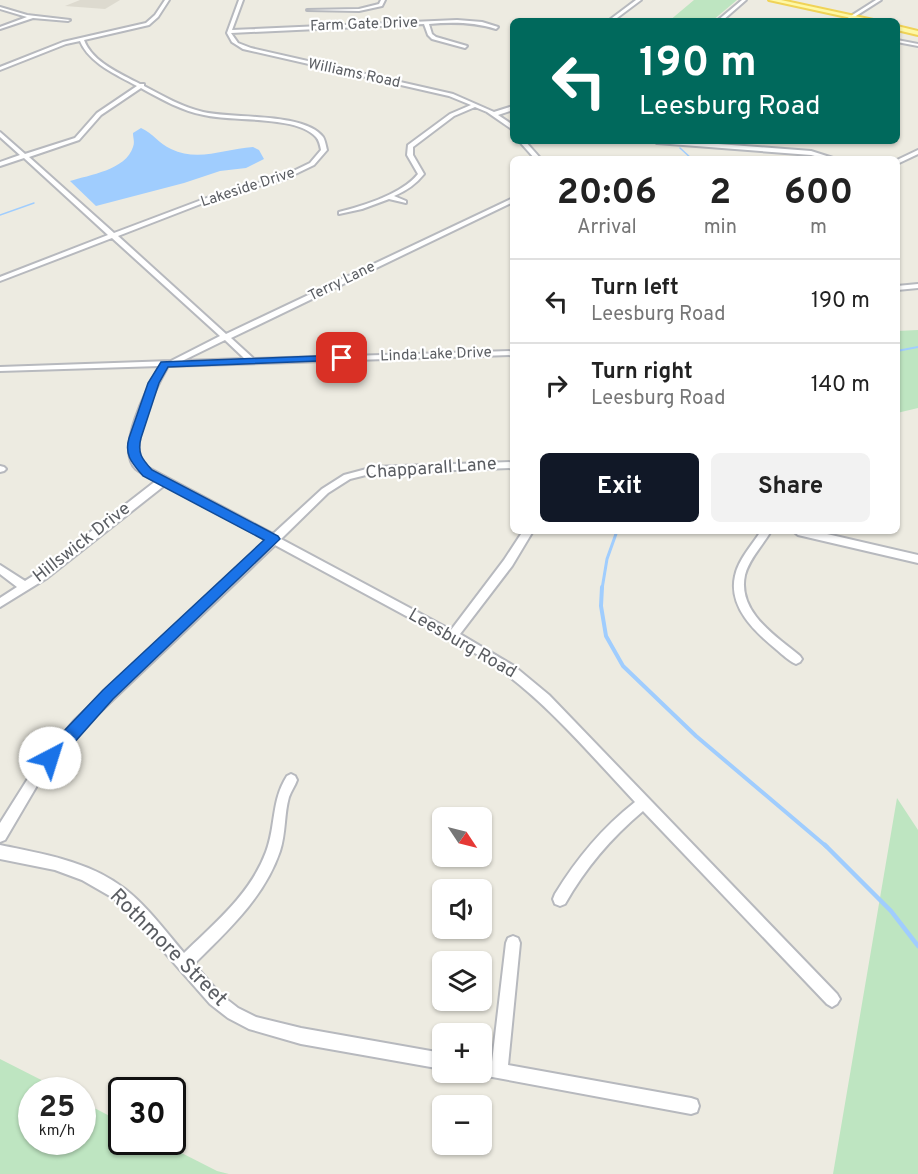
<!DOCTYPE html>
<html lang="en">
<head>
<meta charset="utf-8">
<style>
	:root { --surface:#fff; --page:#f2f2f2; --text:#222; --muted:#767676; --line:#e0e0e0; --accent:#111827 }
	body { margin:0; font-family:Overpass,sans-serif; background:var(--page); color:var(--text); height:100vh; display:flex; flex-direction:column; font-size:22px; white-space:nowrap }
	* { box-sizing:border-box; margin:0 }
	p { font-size:20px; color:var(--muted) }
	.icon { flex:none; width:33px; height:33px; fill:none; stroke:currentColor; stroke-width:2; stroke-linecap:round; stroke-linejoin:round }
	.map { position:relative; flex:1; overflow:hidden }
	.panel { position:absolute; left:510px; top:156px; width:390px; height:378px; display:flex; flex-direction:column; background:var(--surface); border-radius:9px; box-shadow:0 2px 4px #0004 }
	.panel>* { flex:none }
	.hud { position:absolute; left:510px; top:18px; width:390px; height:126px; border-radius:9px; box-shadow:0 2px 4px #0004; background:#00695c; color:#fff; overflow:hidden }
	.needle { width:39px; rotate:125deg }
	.tools { position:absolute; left:432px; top:807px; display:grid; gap:12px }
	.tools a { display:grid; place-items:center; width:60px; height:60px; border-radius:9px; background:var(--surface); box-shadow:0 2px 4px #0004; font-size:30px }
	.speed { position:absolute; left:18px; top:1077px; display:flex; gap:12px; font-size:30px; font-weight:700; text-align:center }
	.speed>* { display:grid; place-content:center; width:78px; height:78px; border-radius:50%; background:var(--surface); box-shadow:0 2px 4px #0004; line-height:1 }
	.speed small { font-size:15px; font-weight:400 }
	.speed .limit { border:3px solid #111; border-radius:9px; background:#fff; color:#111 }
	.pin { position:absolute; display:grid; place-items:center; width:51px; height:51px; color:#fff; margin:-26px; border-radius:12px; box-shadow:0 3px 9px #0006 }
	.me { position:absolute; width:66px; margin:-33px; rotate:40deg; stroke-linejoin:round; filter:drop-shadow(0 0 4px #0008) }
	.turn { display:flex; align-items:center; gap:21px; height:126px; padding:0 30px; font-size:27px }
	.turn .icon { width:78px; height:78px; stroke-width:2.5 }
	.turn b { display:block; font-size:42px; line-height:51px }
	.eta { display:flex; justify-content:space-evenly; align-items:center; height:102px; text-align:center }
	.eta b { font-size:36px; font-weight:700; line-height:42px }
	.cta { display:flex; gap:12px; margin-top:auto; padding:12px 30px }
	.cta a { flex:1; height:69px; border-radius:9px; background:var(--accent); color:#fff; font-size:24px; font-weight:700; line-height:69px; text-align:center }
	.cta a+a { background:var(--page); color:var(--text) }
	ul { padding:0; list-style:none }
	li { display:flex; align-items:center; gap:18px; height:84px; padding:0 30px; border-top:2px solid var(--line) }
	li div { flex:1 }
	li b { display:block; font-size:22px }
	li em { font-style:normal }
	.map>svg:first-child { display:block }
</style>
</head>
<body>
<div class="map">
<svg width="918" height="1174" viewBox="0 0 918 1174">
	<rect width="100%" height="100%" fill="#edebe1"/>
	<path fill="#dddacf" d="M80,0h40l-15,9 -40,-3z"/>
	<path fill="#bee5c1" d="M694,0h43l-25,21h-43z
		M918,330v78l-21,5v-82z
		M897,798l21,32v344h-85z
		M0,1059l61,31h-29v52h50l1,-40 38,20 1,20h38l57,29 12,3h-229z"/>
	<path fill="#a0cdfe" d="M141,128c12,5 18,16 30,21 27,13 54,0 82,-2l6,3 5,9 -18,9 -26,3 -36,12 -88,23 -26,-25c19,-6 56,-11 63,-34 2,-5 0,-9 0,-14z"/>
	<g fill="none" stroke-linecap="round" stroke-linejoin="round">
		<path stroke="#a0cdfe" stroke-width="1.5" d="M680,148l12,11
			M0,215l34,-12"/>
		<path stroke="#a0cdfe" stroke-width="2" d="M897,351l21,-4"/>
		<path stroke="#a0cdfe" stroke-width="3" d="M602,589l5,-30 10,-28"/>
		<path stroke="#a0cdfe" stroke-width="4" d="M602,587l-1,19 5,30 17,30 73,70 131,111"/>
		<path stroke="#a0cdfe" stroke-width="4.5" d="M825,845l66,66 27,35"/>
		<defs>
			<path id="minor" d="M165,0h4l-11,17 -9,8 -65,15c8,22 37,34 56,44h4v2c19,10 38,21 59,26 29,7 101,0 120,25 2,3 3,9 4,13l-13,15 -29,14 -61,16 -106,41 108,98 287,-136v4l-282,136 23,21 259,-8v4l-345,11c-12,21 -40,77 -25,99l130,69 49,-45 22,-14 30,-8 139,-5v6l-139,5 -24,6 -22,14 -47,46 170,91 53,-70 19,-29h10l-21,35 -52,68 54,32 35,29 288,299 3,5 -3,5 -5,3 -5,-3 -184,-193c-32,27 -57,56 -78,93l-5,2 -5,-2 -2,-5 2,-5c22,-36 47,-66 80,-92 -48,-51 -94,-107 -153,-145l-207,-112 -193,184 -40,48 -37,63 -5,2v-19l34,-54 40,-48 193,-181 -102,-55 -118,93 -47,29v-9l17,-11 -17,-13v-9l25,16 14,-9 118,-92c-6,-3 -15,-6 -21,-11 -21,-20 12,-82 24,-103l-160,5v-4l171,-6 49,-25 -108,-98 -112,43v-4l108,-42 -84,-77 -24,8v-4l20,-7 -20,-18v-5l25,22 50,-16 22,-25 40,-27c-20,-11 -48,-23 -57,-45l-14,3 -66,26v-3l63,-25 83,-19 9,-8zM141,88c20,11 41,23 63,27 29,7 92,0 112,22 3,3 4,8 5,13l-11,13 -29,14 -61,16 -106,40 -85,-76 50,-17 22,-25zM225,340l20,19 -63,2z
				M239,0h4l-11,30 225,-10 25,2 16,5 -2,2c-23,-7 -44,-7 -67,-5l3,10 4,3 31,9 -2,2 -33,-9 -4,-4 -4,-11 -193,9 7,10 13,5 202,46 41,18 19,-6v4l-15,5 15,10v5l-26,-18 -12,-5 -21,9 -41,31v8l11,19c-8,10 -18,17 -30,22l12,5v2l-17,-4 -27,10 -23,5v-2c24,-6 63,-18 79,-38l-11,-19 1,-10 42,-31 21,-9 -22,-9 -206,-47 -11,-7 -5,-9z
				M381,0h4l-3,6 -23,5 -52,-1 52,-1 20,-5z
				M636,0h5l-28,21h-5z
				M742,0h4l-24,21h-5z
				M876,0h5l-33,21h-5z
				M0,7l27,8 43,5 -2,1 -35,-3 -33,11v-2l27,-10 -27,-8z
				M897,40l21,4v2l-21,-4z
				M519,141h6l16,18h-6z
				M654,141h25l132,10 25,8h-10l-15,-4 -154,-12z
				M918,150v4l-21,10v-4z
				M918,284v4l-21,2v-4z
				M0,466l4,1 2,2 -2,2 -4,1z
				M761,531h10c-8,14 -22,28 -26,44 -8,37 31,61 55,81l2,3 -2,3 -4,2c-7,-3 -13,-9 -19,-14 -22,-18 -49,-43 -42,-74 3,-16 17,-31 26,-45z
				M793,531h21l104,24v8l-120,-28z
				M291,774l4,2 2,4c-2,6 -6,11 -8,17 -5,17 -3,36 -9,54 -16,47 -52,79 -86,113l26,30 18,14 18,9 45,11 141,25v16l-141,-25 -52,-15 -21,-11 -18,-14 -73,-83 -22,-22 -33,-19 -27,-10 -55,-11v-14c43,9 89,16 125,44 22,17 41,43 59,64 31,-30 67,-60 82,-101 10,-26 5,-51 21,-76z
				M513,936l5,2 2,5 -12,122 183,33 6,2 2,6 -2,6 -6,2 -215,-40 6,-2v-12l10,2 14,-119 2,-5z"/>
			<path id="primary" d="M769,0h12l97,21h-13z
				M897,26l21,5v4l-21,-5z"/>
		</defs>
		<use href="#minor" stroke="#b7b9be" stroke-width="4"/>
		<use href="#primary" stroke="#f0d357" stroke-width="4"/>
		<use href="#minor" fill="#fff" fill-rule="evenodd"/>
		<use href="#primary" fill="#fef8a5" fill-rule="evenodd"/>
	</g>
	<path fill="#1a73e8" stroke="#114b97" stroke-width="1.5" d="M342,355l5,3 -2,2 -177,7 -9,16 -18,55c-4,15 1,21 11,32l126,66 2,3 -167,160 -57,64 -6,2 -6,-2 -2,-5 2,-6 59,-62 161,-150 -121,-64c-11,-13 -19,-21 -14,-38l19,-55 13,-21z"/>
	<g text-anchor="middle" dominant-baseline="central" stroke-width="4.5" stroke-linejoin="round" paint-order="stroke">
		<g font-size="15" fill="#5a5d62" stroke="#fff">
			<text transform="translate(364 25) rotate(-2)">Farm Gate Drive</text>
			<text transform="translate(354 74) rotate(12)">Williams Road</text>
			<text transform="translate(248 188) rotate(-18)">Lakeside Drive</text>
			<text transform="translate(342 282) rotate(-26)">Terry Lane</text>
			<text transform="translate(436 355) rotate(-2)">Linda Lake Drive</text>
		</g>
		<g font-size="18" fill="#5a5d62" stroke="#fff">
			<text transform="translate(431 469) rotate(-4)">Chapparall Lane</text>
			<text transform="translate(82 543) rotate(-38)">Hillswick Drive</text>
			<text transform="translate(462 644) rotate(30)">Leesburg Road</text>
		</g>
		<g font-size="21" fill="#5a5d62" stroke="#fff">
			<text transform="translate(168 948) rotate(45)">Rothmore Street</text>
		</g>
	</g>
</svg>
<div class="tools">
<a><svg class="needle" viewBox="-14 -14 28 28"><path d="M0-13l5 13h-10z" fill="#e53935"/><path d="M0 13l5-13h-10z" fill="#767676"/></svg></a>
<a><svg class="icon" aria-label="sound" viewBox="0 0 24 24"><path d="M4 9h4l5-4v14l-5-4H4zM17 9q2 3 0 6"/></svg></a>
<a><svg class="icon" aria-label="layers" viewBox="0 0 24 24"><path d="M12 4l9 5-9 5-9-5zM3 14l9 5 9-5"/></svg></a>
<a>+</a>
<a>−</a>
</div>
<div class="speed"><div>25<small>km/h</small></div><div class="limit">30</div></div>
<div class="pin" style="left:342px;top:358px;background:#d93025"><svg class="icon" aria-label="arrive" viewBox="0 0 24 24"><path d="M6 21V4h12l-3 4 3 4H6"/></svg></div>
<svg class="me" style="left:50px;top:758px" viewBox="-20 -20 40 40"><circle r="19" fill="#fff"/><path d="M0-13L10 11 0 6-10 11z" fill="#1a73e8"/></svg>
<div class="hud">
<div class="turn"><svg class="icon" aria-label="left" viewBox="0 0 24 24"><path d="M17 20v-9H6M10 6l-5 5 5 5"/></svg><div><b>190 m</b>Leesburg Road</div></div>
</div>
<section class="panel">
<div class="eta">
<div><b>20:06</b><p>Arrival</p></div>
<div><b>2</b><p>min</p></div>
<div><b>600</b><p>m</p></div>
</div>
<ul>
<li><svg class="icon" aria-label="left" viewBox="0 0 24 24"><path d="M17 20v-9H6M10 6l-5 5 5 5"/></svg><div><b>Turn left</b><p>Leesburg Road</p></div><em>190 m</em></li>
<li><svg class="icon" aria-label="right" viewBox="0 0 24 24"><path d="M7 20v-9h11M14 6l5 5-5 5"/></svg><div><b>Turn right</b><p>Leesburg Road</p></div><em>140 m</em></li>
</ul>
<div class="cta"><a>Exit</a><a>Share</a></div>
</section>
</div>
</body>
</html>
